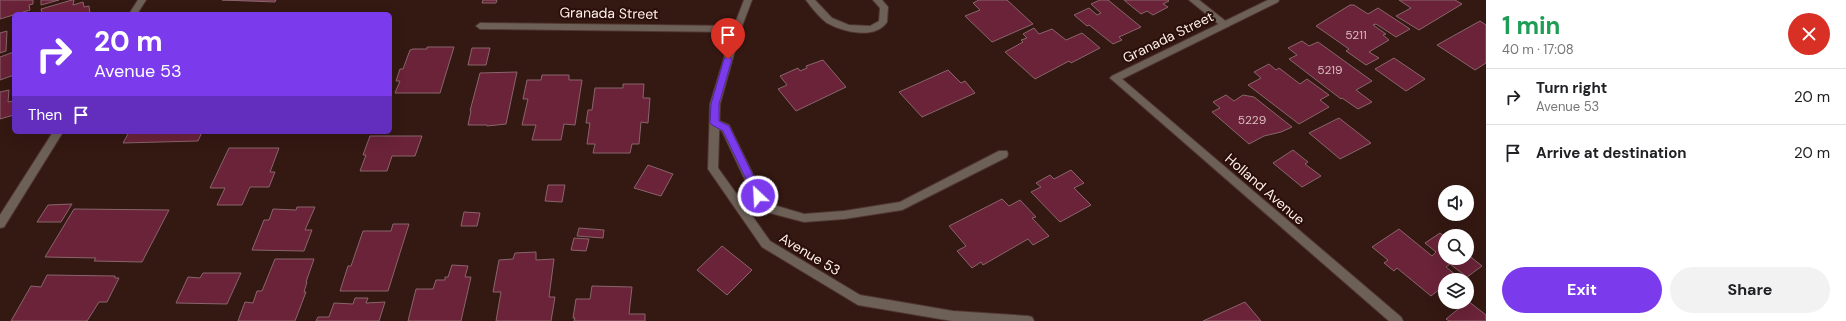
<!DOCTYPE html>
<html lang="en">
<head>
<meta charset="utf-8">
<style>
	:root { --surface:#fff; --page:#f2f2f2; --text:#202124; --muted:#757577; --line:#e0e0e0; --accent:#7c3aed }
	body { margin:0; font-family:"DM Sans",sans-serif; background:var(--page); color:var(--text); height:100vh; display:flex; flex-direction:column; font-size:15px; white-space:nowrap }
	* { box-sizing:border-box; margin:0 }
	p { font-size:13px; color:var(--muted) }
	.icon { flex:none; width:22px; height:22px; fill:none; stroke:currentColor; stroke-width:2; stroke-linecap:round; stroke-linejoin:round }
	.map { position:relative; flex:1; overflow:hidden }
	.side { display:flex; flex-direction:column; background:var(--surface); width:360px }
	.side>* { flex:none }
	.guide { position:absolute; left:12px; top:12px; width:380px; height:122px; border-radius:6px; box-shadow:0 4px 16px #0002; background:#7c3aed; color:#fff; overflow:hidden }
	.tools { position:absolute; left:1438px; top:185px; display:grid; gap:8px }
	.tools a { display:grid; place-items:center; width:36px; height:36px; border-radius:50%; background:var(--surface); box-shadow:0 4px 16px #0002; font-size:20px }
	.pin { position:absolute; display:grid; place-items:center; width:34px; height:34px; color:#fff; margin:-41px -17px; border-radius:50% 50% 50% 0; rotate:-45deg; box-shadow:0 0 4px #0007 }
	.pin .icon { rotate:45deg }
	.me { position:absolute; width:44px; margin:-22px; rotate:335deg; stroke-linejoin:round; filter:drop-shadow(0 0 3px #0008) }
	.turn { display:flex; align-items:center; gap:14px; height:84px; padding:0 16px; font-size:18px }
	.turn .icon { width:52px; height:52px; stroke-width:2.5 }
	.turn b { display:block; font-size:28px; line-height:34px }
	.then { display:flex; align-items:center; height:38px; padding:0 16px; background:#0003; gap:8px; font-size:15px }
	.round { display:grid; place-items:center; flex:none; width:42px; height:42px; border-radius:21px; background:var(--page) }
	.headline { display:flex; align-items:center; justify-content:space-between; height:68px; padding:0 16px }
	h1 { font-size:24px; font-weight:700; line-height:30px; color:#1e9e55 }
	.action { display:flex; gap:8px; margin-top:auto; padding:8px 16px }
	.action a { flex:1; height:46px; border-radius:24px; background:var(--accent); color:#fff; font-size:16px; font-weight:700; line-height:46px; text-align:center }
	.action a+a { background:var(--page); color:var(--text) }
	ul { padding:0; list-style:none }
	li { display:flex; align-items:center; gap:12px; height:56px; padding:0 16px; border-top:1px solid var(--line) }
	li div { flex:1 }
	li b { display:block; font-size:15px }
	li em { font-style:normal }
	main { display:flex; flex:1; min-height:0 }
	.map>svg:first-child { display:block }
</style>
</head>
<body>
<main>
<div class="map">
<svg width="1486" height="321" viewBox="0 0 1486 321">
	<rect width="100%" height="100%" fill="#341812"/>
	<path fill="#6a2338" stroke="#89656c" d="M0,0h33v4l-4,1 1,5 -30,9z
		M41,0h18l-18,5z
		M72,0h2l-1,5 10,-3 1,5 5,-1 1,8h-50l2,-1 -1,-4z
		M222,0h54l-1,2z
		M483,0h14l-1,3h-14z
		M979,0h28l26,24 -41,18 -27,-26 15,-6 -7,-7z
		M1100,0h8l33,27 -22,10 3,3 -9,4 -24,-19 -2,1 -13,-11 15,-7 8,7 4,-2 -10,-9z
		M1124,0h44l1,1 -6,3 5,3 -15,8 -6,-4 -6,3z
		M1399,0h56l7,4 -43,26 -23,-14 15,-8z
		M1350,5h4l14,9 10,-6 32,21 -14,8 -20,-13 -3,1 13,9 -3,1 6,5 -20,12 10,6 -13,7 -20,-14 3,-2 -33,-23z
		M1480,21l6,4v38l-11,7 -38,-25z
		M1034,28l5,6 13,-5 14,11 16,-7 18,15 -29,15 -2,-2 -34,18 -30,-27 18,-10 -2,-2 6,-2 -4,-4z
		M7,31l-1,20 -6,2v-20z
		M1302,41l7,5 9,-4 54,39 -16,9 16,12 -14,7 -16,-11 -1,1 -52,-40 8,-4 -9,-7z
		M427,47h27l-14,46h-45l5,-12h-4l4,-12h3l7,-19 3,-1h14z
		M472,48h18l-4,17h-18z
		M14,52v23l-14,5v-23z
		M1394,58l31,21 -19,12 -31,-22z
		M823,60l23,27 -50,24 -18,-22 9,-4 -7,-9 18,-8 2,3 7,-3 -1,-2z
		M1269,64l7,6 3,-2 21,16 7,-5 22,16 -9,5 9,7 -30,17 -51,-39 13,-7 -7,-6z
		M948,70l13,13 4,-2 10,12 -53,24 -23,-25z
		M517,72l-11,52 -19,2v-1h-19l3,-14h-1l10,-38z
		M542,75h27v5h13l-7,45 -11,-1 -3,16h-29l4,-15h-14l6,-26h-5l4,-19h14z
		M623,84h21l-1,14h7l-2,25 -7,-1 -2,22h-7l-2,9h-37l2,-9h-8l3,-21h-4l2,-13h4l3,-22h28z
		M9,90l-1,12 6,-1v14l-14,4v-27z
		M1226,95l8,6 9,-6 11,2 38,30 -11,5 -17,4 -15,8 -37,-32 8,-4 -7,-6z
		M1339,118l32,25 -31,16 -31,-26z
		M119,132h83l-4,9 -75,2 6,-11z
		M370,136h52l-7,20h-23l-5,15h-27l6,-16h-3z
		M229,148h50l-9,24h5l-6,15h-19l-8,18h-25l8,-17h-15z
		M1293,150l15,12 -3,2 16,12 -19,11 -29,-24z
		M648,165l25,9 -12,22 -27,-8z
		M1071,170l13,13 -10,5 17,17 -31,17 -29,-30 10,-5 -5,-4 14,-8 4,4z
		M548,185h17l-3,17 -17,-1z
		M1002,199l7,7 11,-6 16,17 -4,1 17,18 -16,9 -5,-6 -45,26 -2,-3 -9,6 -15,-17 9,-5 -17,-20z
		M72,204l-11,18h-24l11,-17z
		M297,207h18l-10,23h7l-8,21 -52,-1 12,-30h5l4,-11 23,1z
		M74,209l95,1 -27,52 -48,-1 2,-3 -51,-1z
		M464,212l16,1 -3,13h-16z
		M393,224h16l-21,67h-48l8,-25h3l12,-35h28z
		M579,228l25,2 -1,8 -26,-2z
		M1399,229l33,27 4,-4 -11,-9 15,-10 5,4v21h22v-4l15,12 -15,11 -17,-13 -4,3 11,9 -5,4h-7v5l-14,11 -34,-28 -3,3 -10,-8 4,-3 -16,-13z
		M574,238l15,1 -3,12 -15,-1z
		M722,246l30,24 -25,25 -30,-25z
		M536,252v8l18,-1 -5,38h6l-4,24h-55l5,-29h-8l6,-32 14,-1 2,-6z
		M275,259h39l-8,23h1l-3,10h2l-11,29h-57l7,-19 8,1 4,-12h5z
		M452,265l16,1 -3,11h6l-10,44h-53l8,-32h17l3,-9h9v-3h3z
		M203,273h38l-14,31 -51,-1 12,-26 12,1z
		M47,275l68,1v2h4l-12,24h-8l-12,19h-76l20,-35 10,1z
		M592,286l40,1 -3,27h16v7h-71l1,-3h-2l3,-19h14z
		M355,298h13l-2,5 19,-1 -6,19h-63l2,-4h11l5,-14 19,1z
		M1468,301l18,14v6h-37l-3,-2z
		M1245,302l16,19h-58z"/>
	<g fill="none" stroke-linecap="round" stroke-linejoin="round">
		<defs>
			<path id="service" d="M1189,0h10l29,23 1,2 -1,2h-6z
				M715,119l14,6 33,68 15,13 27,8 40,-3 56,-9 99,-51h8l1,3 -1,3 -105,53 -58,9 -40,3 -34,-9 -16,-14 -32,-68 -10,-5 -2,-3z"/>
			<path id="minor" d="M744,0h8l-11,29 -21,75 -2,64 52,73 90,54 93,16 75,5 4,1 2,4h-82l-94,-16 -96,-58 -54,-78 2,-65 22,-72 -252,-3 -4,-3 4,-3 254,3z
				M806,0h9l17,18 17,7 21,1 9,-5 1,-13 -7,-8h9l6,7 -1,15c-12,18 -44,10 -60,1 -7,-5 -16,-16 -21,-23z
				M1268,0h11l-1,2 -156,77 279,238 2,4h-14l-279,-243 2,-2z"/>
			<path id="tertiary" d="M138,0h8l-9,14h-8z
				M53,132h10l-59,95 -4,1v-13z"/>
		</defs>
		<use href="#service" stroke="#503630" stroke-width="2"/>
		<use href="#minor" stroke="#503630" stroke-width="2"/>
		<use href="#tertiary" stroke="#503630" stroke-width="2"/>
		<use href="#service" fill="#6c6057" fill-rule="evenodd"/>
		<use href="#minor" fill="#6c6057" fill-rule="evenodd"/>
		<use href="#tertiary" fill="#6c6057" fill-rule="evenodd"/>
	</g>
	<path fill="#7c3aed" stroke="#51269a" d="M728,56l4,3 -13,45v17l10,5 1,2 33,68 -5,3 -3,-1 -32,-67 -11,-6 -2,-2 1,-19 13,-45z"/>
	<g text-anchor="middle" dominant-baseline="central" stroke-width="4" stroke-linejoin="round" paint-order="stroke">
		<g font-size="12" fill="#dabcbe">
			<text x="1356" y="35">5211</text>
			<text x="1330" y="70">5219</text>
			<text x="1252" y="120">5229</text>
		</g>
		<g font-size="14" fill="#ffefeb" stroke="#290e09">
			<text transform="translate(609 13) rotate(1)">Granada Street</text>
			<text transform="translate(1168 37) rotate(-26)">Granada Street</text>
			<text transform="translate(1265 189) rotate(41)">Holland Avenue</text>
			<text transform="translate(810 254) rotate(31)">Avenue 53</text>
		</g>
	</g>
</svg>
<div class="tools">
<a><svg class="icon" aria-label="sound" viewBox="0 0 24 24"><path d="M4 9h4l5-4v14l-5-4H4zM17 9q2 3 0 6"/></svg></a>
<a><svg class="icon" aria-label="search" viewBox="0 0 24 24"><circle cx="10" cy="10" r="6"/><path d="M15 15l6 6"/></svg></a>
<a><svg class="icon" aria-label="layers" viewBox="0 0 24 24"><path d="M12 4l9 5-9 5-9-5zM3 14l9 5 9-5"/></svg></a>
</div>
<div class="pin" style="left:728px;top:59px;background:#d93025"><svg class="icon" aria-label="arrive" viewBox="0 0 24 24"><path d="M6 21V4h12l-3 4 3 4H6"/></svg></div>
<svg class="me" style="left:758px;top:196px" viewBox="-20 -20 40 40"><circle r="17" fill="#7c3aed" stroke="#fff" stroke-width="3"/><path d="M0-11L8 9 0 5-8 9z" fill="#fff"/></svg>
<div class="guide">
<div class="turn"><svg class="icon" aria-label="right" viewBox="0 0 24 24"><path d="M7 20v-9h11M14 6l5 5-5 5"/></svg><div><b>20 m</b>Avenue 53</div></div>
<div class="then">Then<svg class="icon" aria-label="arrive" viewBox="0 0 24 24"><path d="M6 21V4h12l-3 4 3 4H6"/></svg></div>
</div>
</div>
<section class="side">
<div class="headline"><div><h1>1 min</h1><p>40 m · 17:08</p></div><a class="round" style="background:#d93025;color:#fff"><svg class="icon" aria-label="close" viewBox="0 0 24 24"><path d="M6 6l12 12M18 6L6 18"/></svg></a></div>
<ul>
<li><svg class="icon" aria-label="right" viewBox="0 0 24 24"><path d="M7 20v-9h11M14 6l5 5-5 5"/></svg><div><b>Turn right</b><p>Avenue 53</p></div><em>20 m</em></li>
<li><svg class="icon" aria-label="arrive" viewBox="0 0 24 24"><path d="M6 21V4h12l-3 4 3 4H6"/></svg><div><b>Arrive at destination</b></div><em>20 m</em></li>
</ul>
<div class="action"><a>Exit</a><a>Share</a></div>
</section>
</main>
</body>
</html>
